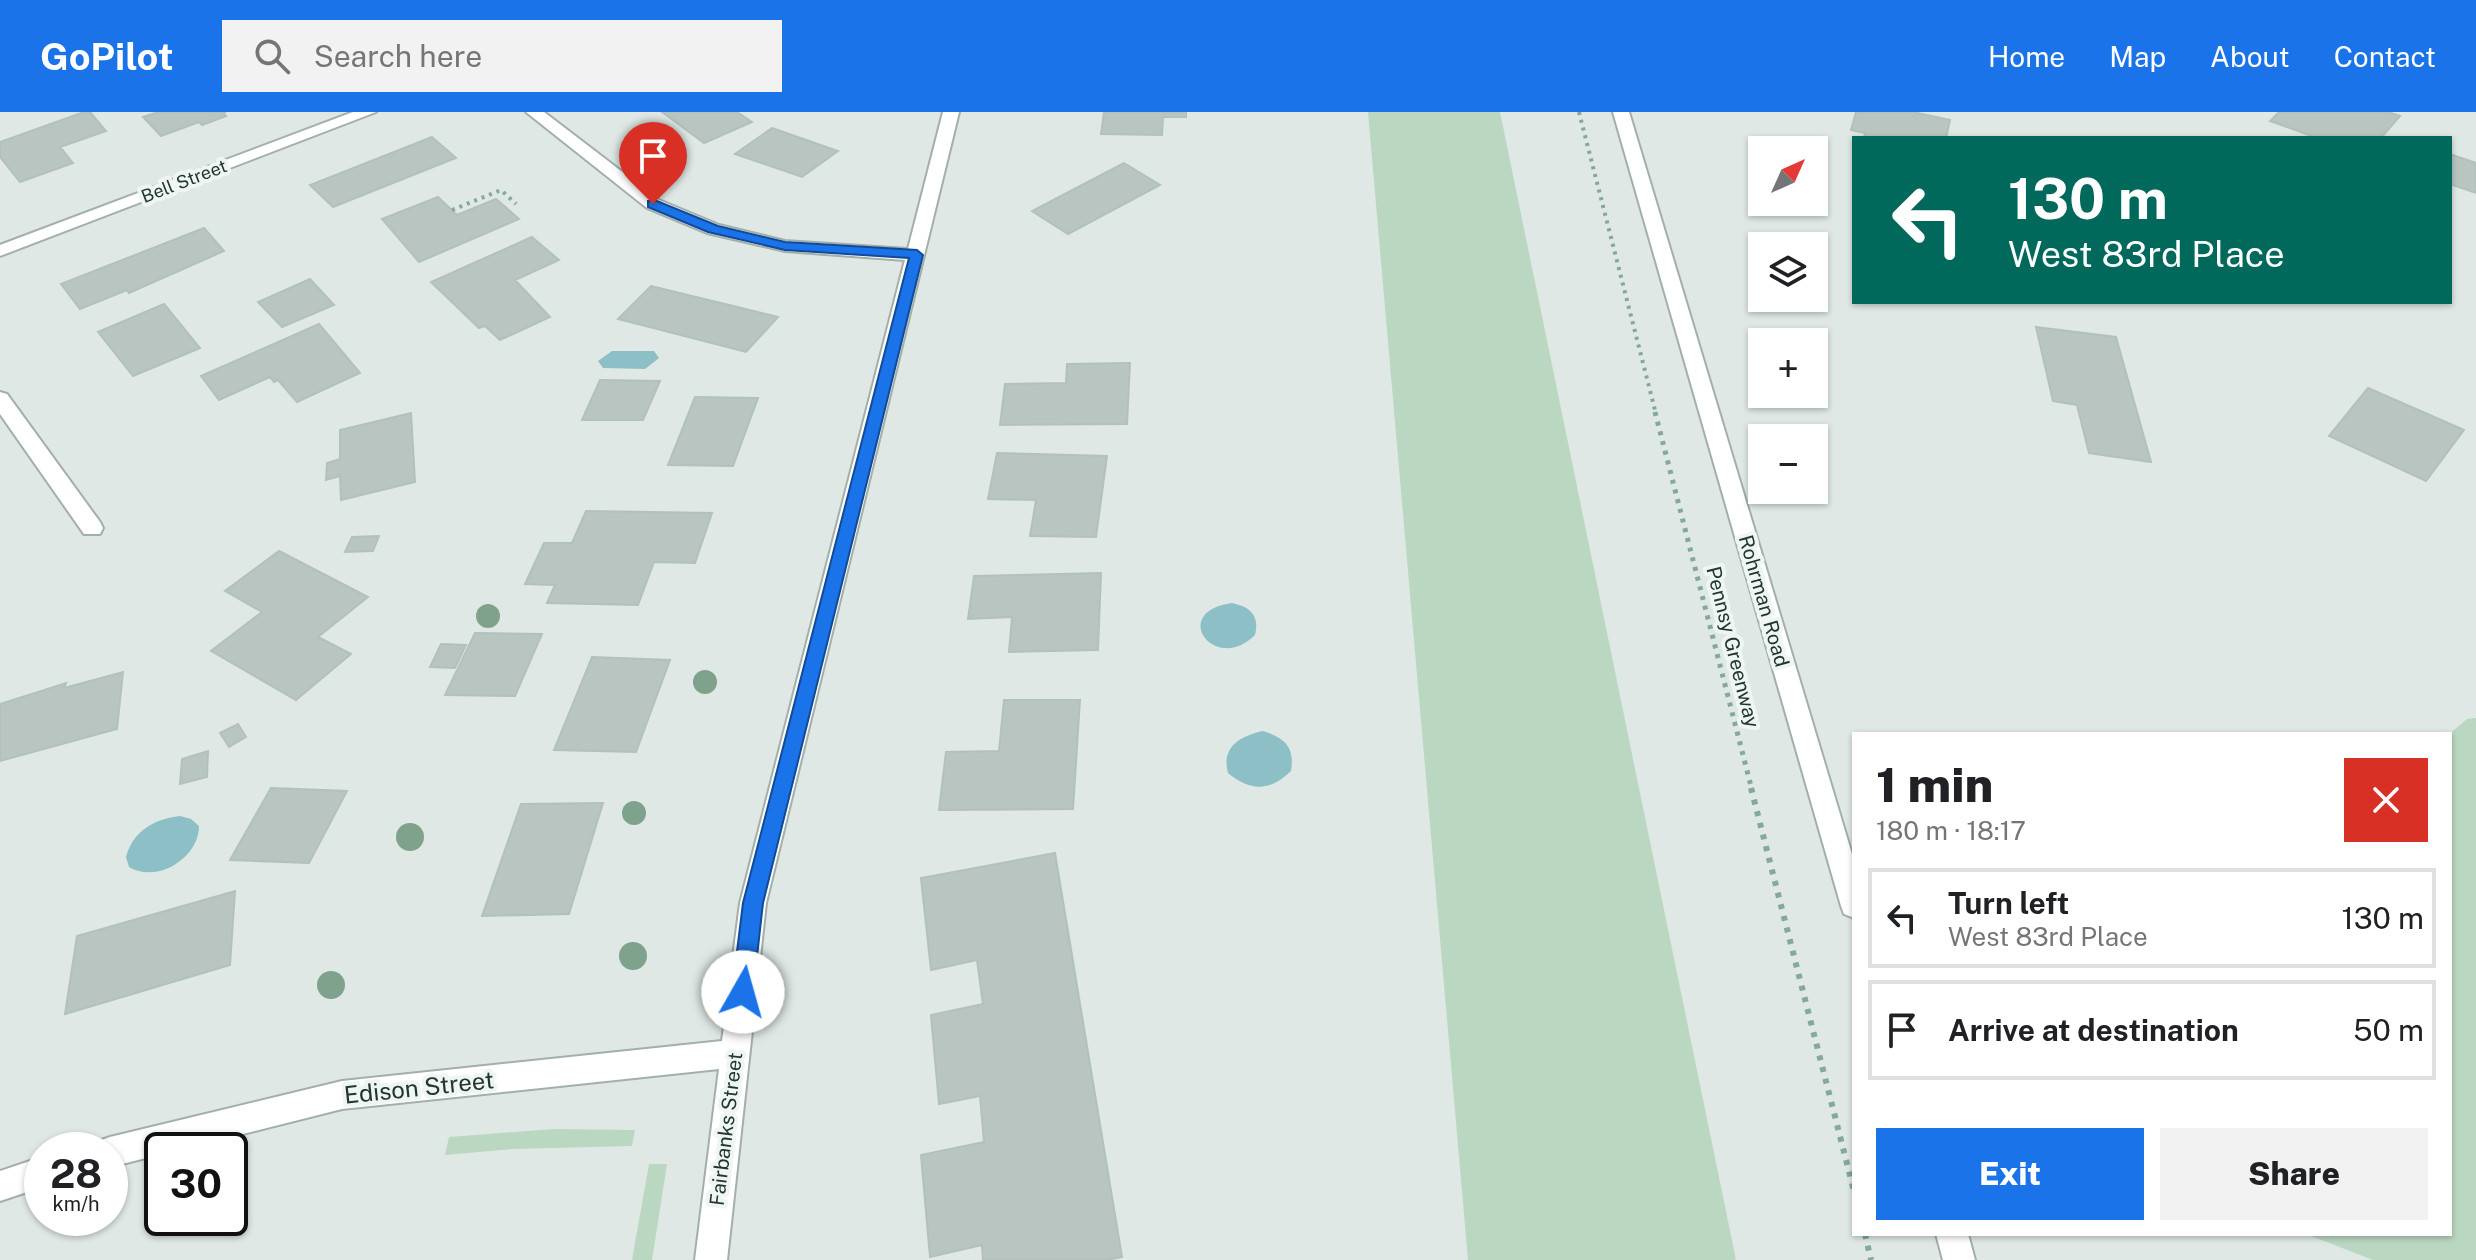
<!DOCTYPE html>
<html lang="en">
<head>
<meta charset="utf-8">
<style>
	:root { --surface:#fff; --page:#f2f2f2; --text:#202124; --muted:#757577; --line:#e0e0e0; --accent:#1a73e8 }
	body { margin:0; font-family:"Public Sans",sans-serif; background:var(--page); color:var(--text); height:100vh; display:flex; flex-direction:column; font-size:30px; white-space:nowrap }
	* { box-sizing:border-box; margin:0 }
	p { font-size:26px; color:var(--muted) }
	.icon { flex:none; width:44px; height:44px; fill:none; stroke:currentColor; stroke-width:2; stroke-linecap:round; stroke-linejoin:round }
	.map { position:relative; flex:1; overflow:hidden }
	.details { position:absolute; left:1852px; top:620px; width:600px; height:504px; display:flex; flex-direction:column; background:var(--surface); border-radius:0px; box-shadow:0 2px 6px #0004 }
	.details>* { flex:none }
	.banner { position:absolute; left:1852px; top:24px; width:600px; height:168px; border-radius:0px; box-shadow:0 2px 6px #0004; background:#00695c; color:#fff; overflow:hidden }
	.needle { width:52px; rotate:45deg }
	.tools { position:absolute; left:1748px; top:24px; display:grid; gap:16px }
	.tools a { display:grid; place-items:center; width:80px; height:80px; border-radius:0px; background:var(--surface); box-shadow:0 2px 6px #0004; font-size:40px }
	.speed { position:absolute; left:24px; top:1020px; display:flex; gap:16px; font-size:40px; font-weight:700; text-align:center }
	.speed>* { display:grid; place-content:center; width:104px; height:104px; border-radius:50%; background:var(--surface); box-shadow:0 2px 6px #0004; line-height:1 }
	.speed small { font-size:20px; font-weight:400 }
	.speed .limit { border:4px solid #111; border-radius:12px; background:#fff; color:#111 }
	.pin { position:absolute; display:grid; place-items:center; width:68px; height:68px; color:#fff; margin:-82px -34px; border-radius:50% 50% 50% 0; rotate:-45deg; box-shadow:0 0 8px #0007 }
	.pin .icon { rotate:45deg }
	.me { position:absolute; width:88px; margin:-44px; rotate:7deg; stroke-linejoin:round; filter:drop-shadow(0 0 6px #0008) }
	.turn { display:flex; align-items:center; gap:28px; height:168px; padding:0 24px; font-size:36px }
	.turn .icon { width:104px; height:104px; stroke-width:2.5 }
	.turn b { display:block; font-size:56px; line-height:68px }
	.round { display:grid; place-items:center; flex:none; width:84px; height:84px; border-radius:0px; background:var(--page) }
	.head { display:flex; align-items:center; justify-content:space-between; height:136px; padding:0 24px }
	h1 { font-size:48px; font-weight:800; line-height:60px }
	.action { display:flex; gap:16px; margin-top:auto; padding:16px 24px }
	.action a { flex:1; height:92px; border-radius:0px; background:var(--accent); color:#fff; font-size:32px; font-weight:800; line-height:92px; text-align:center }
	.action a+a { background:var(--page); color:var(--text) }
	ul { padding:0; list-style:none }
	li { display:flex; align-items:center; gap:24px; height:100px; margin:0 16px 12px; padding:0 8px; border:4px solid var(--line); border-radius:0px }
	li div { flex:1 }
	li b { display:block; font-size:30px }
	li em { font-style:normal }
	header { display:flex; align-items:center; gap:48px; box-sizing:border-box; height:112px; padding:0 40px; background:var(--accent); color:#fff }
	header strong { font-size:38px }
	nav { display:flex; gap:44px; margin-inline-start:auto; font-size:28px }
	.search { width:560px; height:72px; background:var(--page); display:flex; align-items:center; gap:20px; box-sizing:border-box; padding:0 28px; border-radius:0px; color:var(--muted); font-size:30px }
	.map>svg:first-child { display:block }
</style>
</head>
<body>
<header>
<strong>GoPilot</strong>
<div class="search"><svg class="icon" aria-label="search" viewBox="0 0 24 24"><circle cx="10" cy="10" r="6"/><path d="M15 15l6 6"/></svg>Search here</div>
<nav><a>Home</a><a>Map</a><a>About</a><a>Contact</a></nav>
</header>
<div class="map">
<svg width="2476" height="1148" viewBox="0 0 2476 1148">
	<rect width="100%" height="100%" fill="#dfe8e4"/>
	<path fill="#bad7c1" d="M1368,0h132l236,1148h-268z
		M2476,606v542h-103l-67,-26h144l-1,-500 18,-15z
		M554,1017l81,1 -3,16 -120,3 -67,6 4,-18z
		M649,1052h18l-15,96h-20z"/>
	<path fill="#8dbfc7" d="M612,239h42l5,7 -14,11 -42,-1 -5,-7z
		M1232,491c18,4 28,12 23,32 -40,40 -87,-23 -23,-32z
		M1263,619c22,7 32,16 28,40 -21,21 -41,20 -63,2 -7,-26 12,-37 35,-42z
		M180,704l11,3 8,7c0,32 -42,58 -70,41l-3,-10c7,-26 28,-38 54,-41z"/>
	<path fill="#b8c5c0" stroke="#b2c1bb" stroke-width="2" d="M84,0h6l16,19 -46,16 13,16 -53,19 -20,-25v-15z
		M158,0h68l-3,1 3,3 -24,9 -3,-3 -38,14 -18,-19z
		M662,0h75l15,10 -48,21z
		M1104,0h82v5h-23l-1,18 -61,-1z
		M1856,0h57l37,8 -4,18h-82l1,-5 -14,-3z
		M2279,0h109l12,4 -19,22h-64l-47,-17z
		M772,16l66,23 -36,26 -67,-23z
		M432,25l24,21 -123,49 -23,-22z
		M2450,42l26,9v30l-26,-9z
		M1124,51l36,22 -92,49 -36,-23z
		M438,85l19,18 39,-16 23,20 -100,43 -37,-43z
		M204,116l20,23 -95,42 -2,-3 -47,19 -19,-25z
		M532,125l27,23 -44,20 35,37 -50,23 -15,-14 -6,2 -48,-46z
		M310,167l24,26 -52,22 -24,-25z
		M651,174l127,31 -32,35 -128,-33z
		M164,192l36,44 -67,28 -35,-44z
		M319,212l41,49 -63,29 -19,-22 -4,2 -4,-5 -51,23 -18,-24z
		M2036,215l80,10 35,125 -62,-9 -12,-48 -24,-4z
		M1130,251l-3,61 -127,1 5,-41 61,-1 1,-19z
		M600,268l60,1 -17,39h-61z
		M2368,276l96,42 -38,51 -97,-45z
		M695,285l63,1 -25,68 -65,-1z
		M411,301l4,69 -74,18 -1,-24 -14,4 1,-17 13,-4v-29z
		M997,341l110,3 -11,81 -66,-1 6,-36 -48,-1z
		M586,399l126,2 -17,50 -41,-1 -16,43 -91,-2 8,-18 -30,-1 19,-41h28z
		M379,424l-6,15 -28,1 7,-15z
		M279,439l89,46 -50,40 33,17 -55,46 -85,-49 51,-39 -37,-21z
		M1101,461l-3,77 -89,2 3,-35 -44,2 6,-43z
		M475,521l67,1 -27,62 -70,-1z
		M441,532l25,1 -11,23 -25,-1z
		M592,545l78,3 -34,92 -82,-2z
		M123,560l-6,57 -117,32v-57l66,-21 -2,5z
		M1004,588h76l-7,109 -134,1 7,-58 53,-1z
		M238,612l8,13 -17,10 -9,-14z
		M208,639l-1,26 -27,7 2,-25z
		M271,676l76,3 -38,72 -79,-3z
		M603,691l-34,111 -87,2 39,-112z
		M1055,741l67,404 -15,3h-124l-1,-15 -52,12 -9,-102 63,-13 -4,-46 -41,8 -8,-89 52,-11 -6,-44 -46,10 -10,-92z
		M235,779l-5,74 -165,49 12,-78z"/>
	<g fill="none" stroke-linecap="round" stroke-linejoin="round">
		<defs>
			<path id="minor" d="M353,0h23l-376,144v-11z
				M526,0h18l115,88 60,25 66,16 123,8 35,-137h16l-193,791 -39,357h-32l24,-191 -377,40 -163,41h-17v4l-52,13v-17h-14l3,-9 11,-4 232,-56 380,-40 18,-138 165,-643 -120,-9 -78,-18 -60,-25z
				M0,280l7,2 93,128 3,6 -3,6h-16l-84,-120z
				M42,1045v30l-42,14v-30z"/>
			<path id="tertiary" d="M1613,0h16l225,749v57l-10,-4 -3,-8z
				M1936,1122h32l7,26h-32z"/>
		</defs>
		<use href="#minor" stroke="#a3afaa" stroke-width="4"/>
		<use href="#tertiary" stroke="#a3afaa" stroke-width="4"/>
		<path stroke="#83a89c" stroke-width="4" stroke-dasharray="3 5" stroke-linecap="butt" d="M1579,0l77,302
			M452,98l49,-20 15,14"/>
		<path stroke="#83a89c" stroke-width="5" stroke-dasharray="4 6" stroke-linecap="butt" d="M1655,300l97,378"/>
		<path stroke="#83a89c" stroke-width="6" stroke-dasharray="5 7" stroke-linecap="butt" d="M1751,676l103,403
			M1865,1122l6,26"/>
		<use href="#minor" fill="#fff" fill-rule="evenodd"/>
		<use href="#tertiary" fill="#fff" fill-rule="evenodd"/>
	</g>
	<g fill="#7fa28d">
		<circle cx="488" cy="504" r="12"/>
		<circle cx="705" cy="570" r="12"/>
		<circle cx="634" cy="701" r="12"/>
		<circle cx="410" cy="725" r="14"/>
		<circle cx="633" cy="844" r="14"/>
		<circle cx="331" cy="873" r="14"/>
	</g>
	<path fill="#1a73e8" stroke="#114b97" stroke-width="2" d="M648,89h9l61,25 67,16 132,8 6,5 -160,648 -10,89 -3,7 -7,3 -8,-3 -3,-7 11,-89 166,-645 -124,-8 -77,-18 -60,-25z"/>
	<g text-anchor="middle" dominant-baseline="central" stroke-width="8" stroke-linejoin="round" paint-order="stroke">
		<g font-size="18" fill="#223630" stroke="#eff5f2">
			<text transform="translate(184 69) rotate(-21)">Bell Street</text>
		</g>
		<g font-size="20" fill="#223630" stroke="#eff5f2">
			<text transform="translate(1764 489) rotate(74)">Rohrman Road</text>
			<text transform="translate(1733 535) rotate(76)">Pennsy Greenway</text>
			<text transform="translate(726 1017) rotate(-83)">Fairbanks Street</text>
		</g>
		<g font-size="24" fill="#223630" stroke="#eff5f2">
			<text transform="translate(419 975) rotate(-6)">Edison Street</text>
		</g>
	</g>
</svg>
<div class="tools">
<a><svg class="needle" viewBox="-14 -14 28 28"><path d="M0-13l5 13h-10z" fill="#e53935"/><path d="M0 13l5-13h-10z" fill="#757577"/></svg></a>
<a><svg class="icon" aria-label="layers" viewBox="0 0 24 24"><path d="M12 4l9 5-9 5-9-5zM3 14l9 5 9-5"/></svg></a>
<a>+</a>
<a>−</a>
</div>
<div class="speed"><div>28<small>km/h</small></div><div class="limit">30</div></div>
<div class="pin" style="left:653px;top:92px;background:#d93025"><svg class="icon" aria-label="arrive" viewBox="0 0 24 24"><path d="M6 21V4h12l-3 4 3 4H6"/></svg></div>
<svg class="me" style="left:743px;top:880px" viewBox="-20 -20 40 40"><circle r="19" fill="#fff"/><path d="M0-13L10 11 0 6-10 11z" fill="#1a73e8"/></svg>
<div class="banner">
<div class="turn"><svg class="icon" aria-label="left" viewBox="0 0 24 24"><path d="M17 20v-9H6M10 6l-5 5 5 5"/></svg><div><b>130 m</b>West 83rd Place</div></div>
</div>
<section class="details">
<div class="head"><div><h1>1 min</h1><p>180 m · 18:17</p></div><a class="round" style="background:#d93025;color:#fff"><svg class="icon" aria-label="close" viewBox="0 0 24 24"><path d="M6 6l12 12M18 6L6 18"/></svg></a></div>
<ul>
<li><svg class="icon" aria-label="left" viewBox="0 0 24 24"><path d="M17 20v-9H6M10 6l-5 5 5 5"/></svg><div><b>Turn left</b><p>West 83rd Place</p></div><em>130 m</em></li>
<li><svg class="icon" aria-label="arrive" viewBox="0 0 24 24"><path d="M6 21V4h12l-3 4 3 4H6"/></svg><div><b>Arrive at destination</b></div><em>50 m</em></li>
</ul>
<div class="action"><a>Exit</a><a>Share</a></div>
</section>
</div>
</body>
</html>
